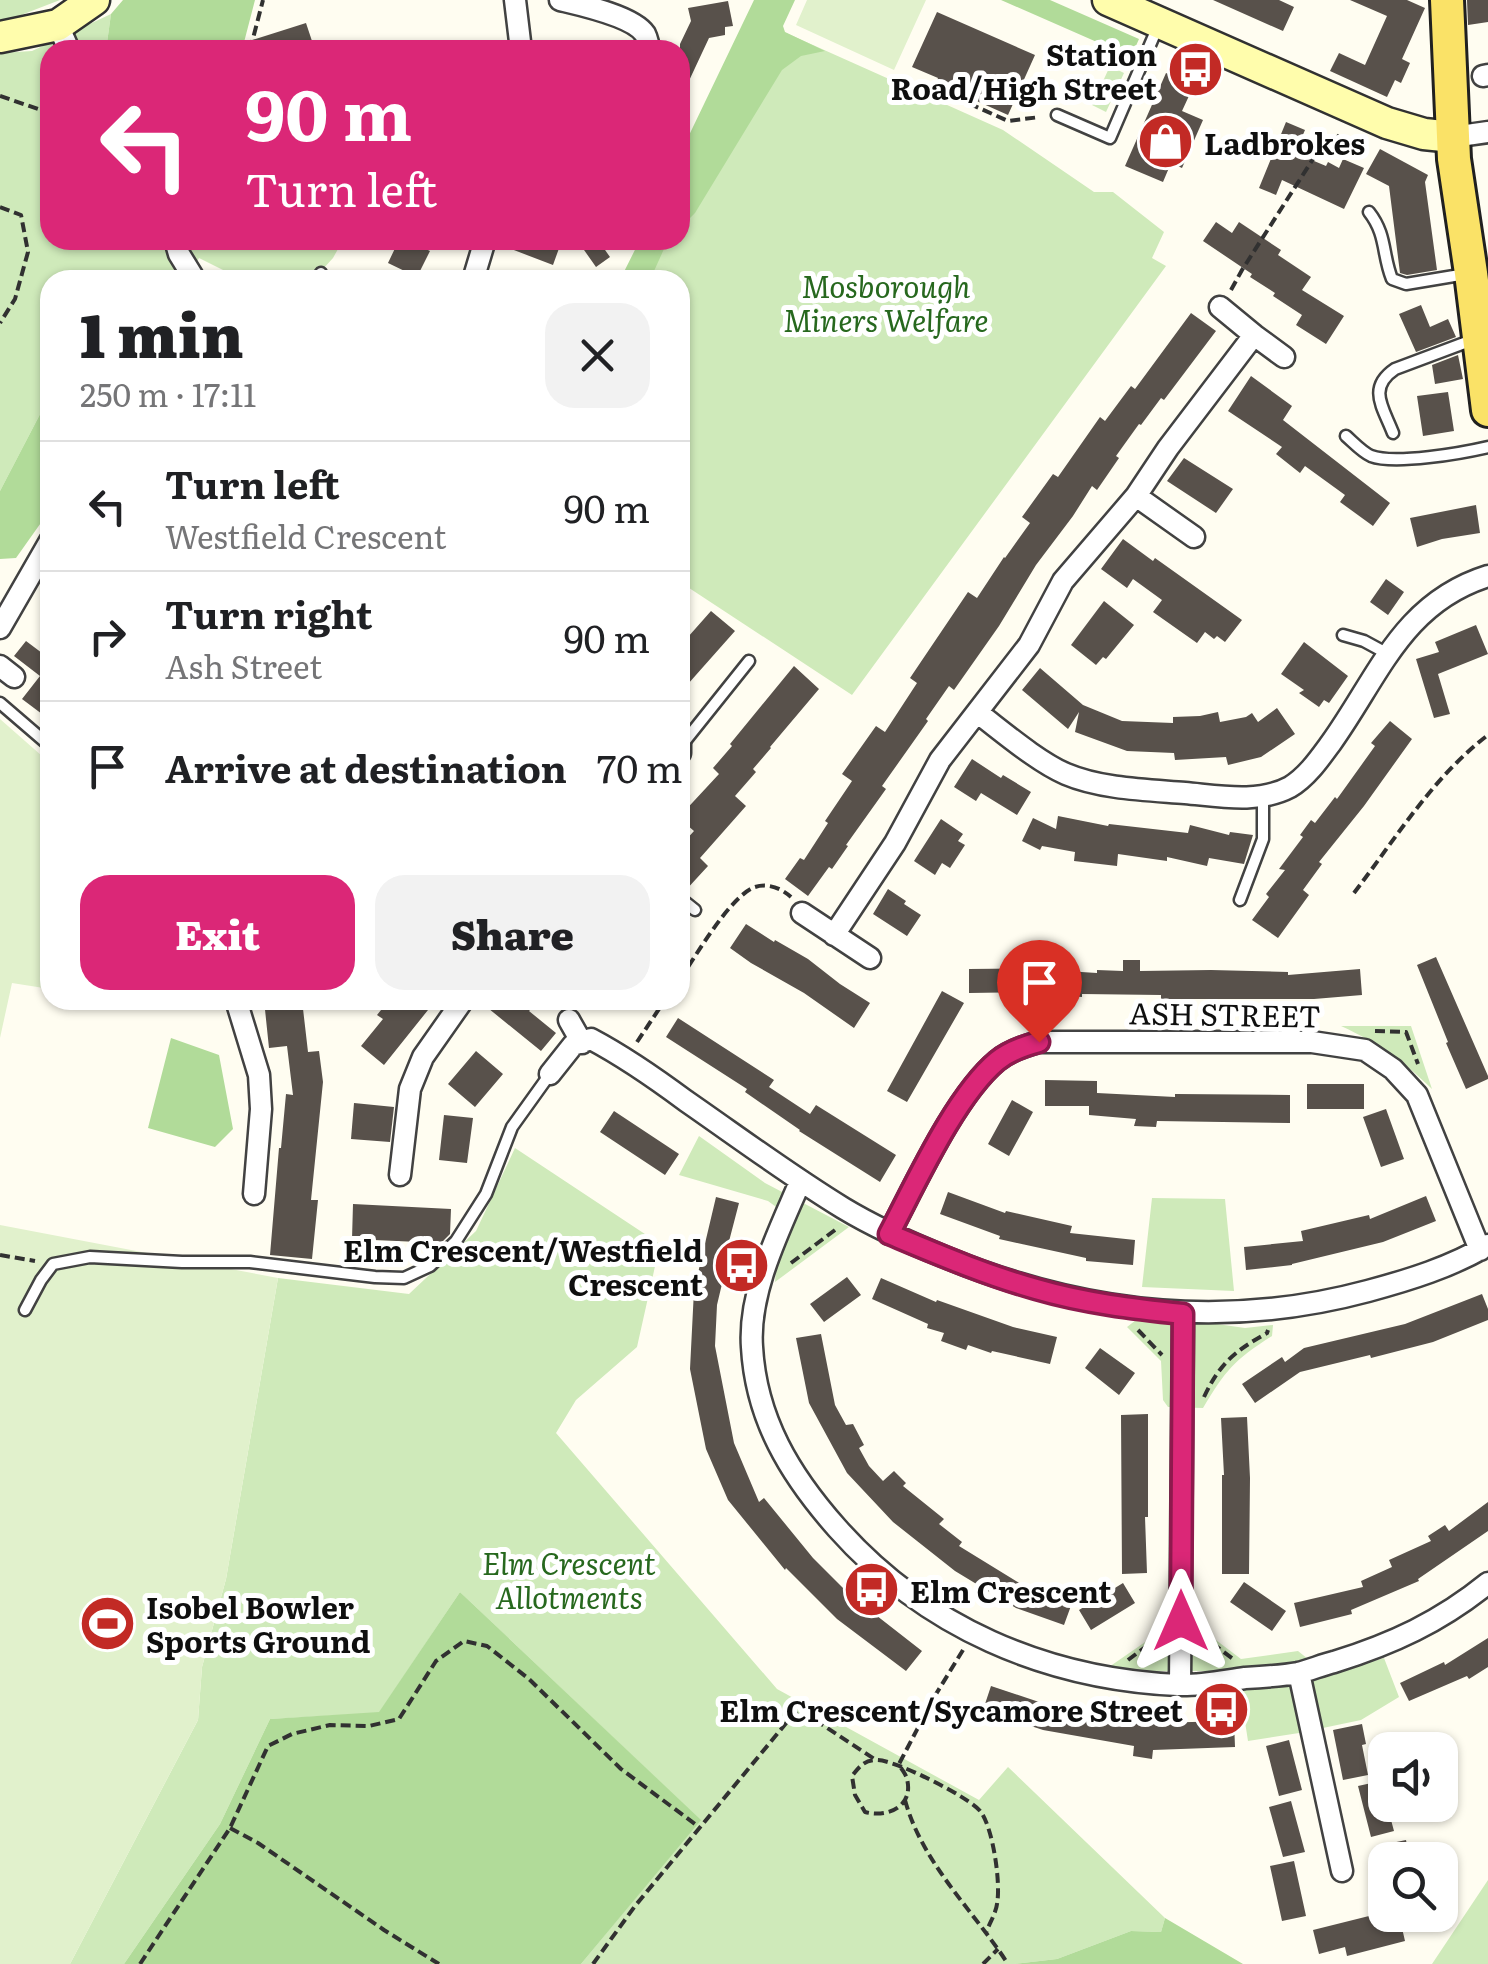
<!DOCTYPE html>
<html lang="en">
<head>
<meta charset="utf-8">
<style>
	:root { --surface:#fff; --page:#f2f2f2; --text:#202124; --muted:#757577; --line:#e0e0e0; --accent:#db2777 }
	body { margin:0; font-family:Literata,serif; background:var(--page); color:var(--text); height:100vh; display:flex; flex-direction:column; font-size:38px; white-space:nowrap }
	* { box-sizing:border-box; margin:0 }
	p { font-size:32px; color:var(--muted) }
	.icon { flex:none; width:55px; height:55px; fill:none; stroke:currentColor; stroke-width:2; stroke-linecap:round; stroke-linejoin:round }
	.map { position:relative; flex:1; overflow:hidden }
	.details { position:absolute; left:40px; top:270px; width:650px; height:740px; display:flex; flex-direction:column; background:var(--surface); border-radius:30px; box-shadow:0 2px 8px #0004 }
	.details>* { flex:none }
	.banner { position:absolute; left:40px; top:40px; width:650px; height:210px; border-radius:30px; box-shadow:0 2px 8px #0004; background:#db2777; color:#fff; overflow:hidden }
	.tools { position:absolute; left:1368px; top:1732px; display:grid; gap:20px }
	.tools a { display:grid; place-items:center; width:90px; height:90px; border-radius:20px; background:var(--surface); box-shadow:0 2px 8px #0004; font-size:50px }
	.pin { position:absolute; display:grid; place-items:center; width:85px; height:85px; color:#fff; margin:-102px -42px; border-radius:50% 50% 50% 0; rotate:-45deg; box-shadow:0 0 10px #0007 }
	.pin .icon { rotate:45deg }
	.me { position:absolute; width:110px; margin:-55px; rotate:0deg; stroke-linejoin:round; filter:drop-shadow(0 0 8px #0008) }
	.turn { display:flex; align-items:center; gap:35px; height:210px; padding:0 40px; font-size:45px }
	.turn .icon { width:130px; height:130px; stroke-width:2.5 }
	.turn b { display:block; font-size:70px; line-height:85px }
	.round { display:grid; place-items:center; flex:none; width:105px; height:105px; border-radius:30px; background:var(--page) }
	.headline { display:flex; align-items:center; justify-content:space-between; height:170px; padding:0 40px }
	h1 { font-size:60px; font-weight:800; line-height:75px }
	.primary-button { display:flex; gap:20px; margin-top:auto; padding:20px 40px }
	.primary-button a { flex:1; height:115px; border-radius:30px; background:var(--accent); color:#fff; font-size:40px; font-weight:800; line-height:115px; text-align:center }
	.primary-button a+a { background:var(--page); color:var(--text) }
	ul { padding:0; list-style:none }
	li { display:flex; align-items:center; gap:30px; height:130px; padding:0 40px; border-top:2px solid var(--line) }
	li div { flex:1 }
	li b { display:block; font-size:38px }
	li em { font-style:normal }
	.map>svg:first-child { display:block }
</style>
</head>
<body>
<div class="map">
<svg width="1488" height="1964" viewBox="0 0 1488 1964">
	<rect width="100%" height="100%" fill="#fffdf1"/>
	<path fill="#cfeaba" d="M0,0h60l-57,22h-3z
		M111,14l-5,36h-56v190h293l-10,18 -20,22h-70l-44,-22 -12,22h-137v115l-50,96v-438l32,-2z
		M775,28l228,102 91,62h19l51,40 -12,26 14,8 -314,429 -172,-113v-302h-60l20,-40h40v-64z
		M1110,66l14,7 -18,39 -14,-7z
		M1341,1026h70l21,63c-31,-30 -52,-45 -91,-63z
		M699,1136l66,47 84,44 -74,55 1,-15 18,-47 -26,-19 -89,-26z
		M515,1148l145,96 -23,103 -61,53 -20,33 221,256 202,111 29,-33 157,151 -4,14 -30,-1 -74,28 -44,5h-432l119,-144 -240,-228 -81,121 -109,6 -50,105 -96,140h-54l128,-244 4,-53 24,-88 52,-301 131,16 67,-63z
		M1152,1198l73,1 9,92 -92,-4z
		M1136,1320l81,4 28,4 28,-3 -1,11c-38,24 -46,34 -69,72l-35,-1 -5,-7 -2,-39 -34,-34z
		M1196,1625l45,34 57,-8 30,24 56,-17 15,39 -38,23 -62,13 -51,8 -11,-70h-97l-31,-4 55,-38z
		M1488,1880v84h-56z"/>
	<path fill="#b1db99" d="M123,0h132l-13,50h-136l5,-36z
		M754,0h41l-12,26 2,6 40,19 -24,5 -19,14 -87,143 -15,15v-74z
		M1001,0h49l89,39 -8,18z
		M640,240h28l-18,40h-30z
		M50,395v115l-34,48 -16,1v-68z
		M171,1038l48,17 14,74 -18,18 -67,-19z
		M460,1592l241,228 -120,144h-457l96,-140 50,-105 109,-7z
		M1165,1918l78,46h-230l44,-5 74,-28 30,1z"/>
	<path fill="#e1f1cc" d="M807,0h119l-32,70 -98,-45z
		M0,719l50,44v226l-38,-6 -12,55z
		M0,1225l278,53 -52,301 -24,88 -4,53 -128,244h-70z"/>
	<path fill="#58514b" d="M1213,0h66l15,7 -11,24z
		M1350,0h57l18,8 -23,51 8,4 -9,20 -6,-3 -8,17 -57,-26 9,-18 26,12 22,-49z
		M1467,0h21v22l-20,3z
		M728,1l5,25 -8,1v8l-16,3 -29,62v-56l11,-23 -3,-13z
		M937,12l98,43 -27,60 -56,-25 -1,3 -16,-7 3,-8 -26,-11z
		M306,23l9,27h-81l-1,-4z
		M1166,73l28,12 -12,26 21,9 -21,48 -11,-5 -8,19 -38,-16z
		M1286,122l19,8 -10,23 31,13 2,-4 11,6 4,-9 21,9 -20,41 -62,-29 -6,15 -17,-7z
		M1380,149l48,26 -3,7 12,88 -30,5 -7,-2 -11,-87 -23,-12z
		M1216,222l16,11 7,-11 42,28 -3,5 33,22 -9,13 42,26 -18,28 -30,-19 6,-10 -29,-19 2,-3 -25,-16 2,-3 -49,-33z
		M399,240h8l23,11 -13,26 -29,-14z
		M498,240h64l-9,25 -55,-21z
		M577,240h21l12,17 -14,10z
		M1421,305l9,22 18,-8 8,18 -40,15 -17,-38z
		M1191,313l25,18 -52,69 -3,-2 -20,27 -2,-1 -23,32 3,2 -22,32 -5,-4 -19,30 -37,49 -37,61 -45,64 -5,-4 -23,33 2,2 -46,65 4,3 -40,56 2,1 -16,23 -3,-2 -21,29 -23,-17 15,-21 4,2 24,-37 -3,-2 27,-40 -10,-7 34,-48 9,6 32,-49 -7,-5 58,-86 9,6 27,-41 1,1 25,-35 -8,-6 31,-43 5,3 42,-60 5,4 26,-35 4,3z
		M1458,355l5,24 -28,5 -3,-19z
		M1251,376l41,30 -9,14 107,83 -17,23 -33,-24 5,-7 -40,-29 -5,7 -24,-19 6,-7 -54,-36z
		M1448,392l6,39 -31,5 -6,-40z
		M1184,458l49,31 -17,24 -49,-32z
		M1476,505l4,28 -38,6 -25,8 -7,-29z
		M1123,539l30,22 2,-3 87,62 -17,22 -8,-6 -3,3 -9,-7 -8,11 -44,-31 9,-12 -29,-21 -6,9 -26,-19z
		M1386,579l18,13 -16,23 -18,-13z
		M1104,601l30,24 -28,34 -3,-2 -7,8 -25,-20z
		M711,611l24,20 -55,62v-47z
		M1476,625l12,29 -50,20 12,40 -16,4 -18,-59 23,-7 -4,-10z
		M26,641l24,18v61l-28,-21 18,-23 -26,-20z
		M1304,642l44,34 -19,27 -5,-3 -5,7 -20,-14 5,-3 -23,-16z
		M794,666l25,23 -49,58 1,1 -18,21 3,3 -21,24 11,10 -46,52 8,8 -23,25 -5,-2v-48l3,2 11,-12 -14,-12v-3l39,-42 -6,-6 19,-22 -2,-2z
		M1040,668l43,37 39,16 51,2v-6l27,-1 18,-4 2,10 26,-5 6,-4 6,9 19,-14 18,26 -34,23 -33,8 -2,-8 -51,3 -1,-7 -47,-2 -52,-19 4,-20 -11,17 -46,-39z
		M1390,721l22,18 -48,67 -45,56 3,2 -19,26 6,5 -31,43 -26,-18 17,-23 -3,-3 19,-24 -6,-1 24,-32 -3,-2 11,-15 4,3 20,-26 2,2 38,-53 -4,-3z
		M972,759l29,19 2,-3 28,17 -14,23 -36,-22 -5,8 -22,-14z
		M1058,816l50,10 1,-2 79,9 2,-8 39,10 1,-3 23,3 -9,29 -35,-6 -2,8 -40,-9v4l-49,-7 -1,12 -43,-5 1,-9 -33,-6 -2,4 -18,-9 11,-23 23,11z
		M941,819l22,15 -5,7 7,4 -15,23 -8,-5 -7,12 -21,-14z
		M888,889l18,12 -2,3 17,11 -14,21 -34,-22z
		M746,924l28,18 1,-2 33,19 32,25 30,19 -16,25 -50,-35 -53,-30 -21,-15z
		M1436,957l52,119v3l-22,10 -20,-46 2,-1 -31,-77z
		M1123,960h17v11l71,-1 77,2v3l72,-6 2,26 -48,4h-153v-4l-79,-1v3l-50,-3v-2l-63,1v-24l81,-1v2l47,3v-3l26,1z
		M942,991l22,12 -57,99 -20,-11z
		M264,1000h38l6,52 11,-1 4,31 -12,118h7l-6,59 -42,-4 9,-107h2l5,-54 7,1 -6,-49 -18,2z
		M389,1000h47l-52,65 -23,-19 22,-27 -6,-4z
		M478,1000h42l11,9 -2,2 27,22 -15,18z
		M678,1018l96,62 -5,7 41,27 6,-9 80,50 -16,27 -81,-51 1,-1 -55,-38 2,-3 -81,-52z
		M476,1051l27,23 -28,33 -27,-23z
		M1045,1080l52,1v12l78,4v-3l115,1v28l-133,-2 -1,6 -22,-1 2,-7 -47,-4v-9h-44z
		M1307,1084h57v25h-57z
		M1012,1100l21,12 -24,44 -21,-12z
		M354,1103l40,4 -4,35 -39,-3z
		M1386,1109l18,50 -23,8 -18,-50z
		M614,1111l65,43 -14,21 -65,-43z
		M444,1115l29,3 -6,45 -28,-3z
		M948,1192l57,21 1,-2 66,15 -2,7 65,7 -2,25 -47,-4v-3l-87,-19 1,-3 -60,-22z
		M1426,1196l10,25 -53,21 -91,22v1l-46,5 -2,-23 59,-6 -2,-10 68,-16 1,4z
		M716,1197l23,6 -12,46 3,1 -13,55 -2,41 19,97 25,59 5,-4 49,60 57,57 2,-3 50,39 -16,20 -69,-52 -51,-51 -1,2 -57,-70 -22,-51 -16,-80 4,-79z
		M353,1204l98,5 -1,25 -9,9 -89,-4z
		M847,1277l14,18 -37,27 -14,-18z
		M881,1278l55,24 1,-2 76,27 44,10 -7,27 -58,-13 -1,2 -23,-8 -2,5 -25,-9 3,-8 -17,-5 1,-4 -56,-25z
		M1482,1294l6,15v11l-55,22 -62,16 -1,-3 -70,17 -45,31 -13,-19 40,-27 3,5 19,-14 101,-24z
		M821,1334l14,71 11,20 7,-1 11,21 -5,3 10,18 14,15 11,-10 12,12 -3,3 41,33 -5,5 23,18 -3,4 62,38 51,19 -8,22 -48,-17 -61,-37 -62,-49 -46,-49 -38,-70 -13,-65z
		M1100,1348l35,25 -16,22 -34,-27z
		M1148,1414v103h-3l2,56 -25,1 -1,-159z
		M1247,1417l3,61 -1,96h-27v-99h2l-3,-57z
		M1488,1502v29l-70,48 1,2 -68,29 1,4 -52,13 -6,-24 69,-16 -2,-6 31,-14 -3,-7 42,-19 -3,-5 17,-11 4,6z
		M1244,1582l42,29 -14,20 -42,-29z
		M1123,1583l12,20 -44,27 -12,-20z
		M1488,1638v29l-19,12 -2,-3 -58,25 -9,-18 44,-21 1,3z
		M991,1686l57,19 61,15 1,-3 40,6 84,-2 1,26 -82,3 -1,9 -19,-3 1,-10 -91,-16 -60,-20z
		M1362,1724l4,20 -4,1 6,30 -25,5 -10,-50z
		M1289,1740l13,50 -23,6 -13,-50z
		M1385,1780v25h2l7,26 -23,6 -13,-51z
		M1291,1801l14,51 -22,5 -14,-50z
		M1406,1840l4,20h-25l-3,-15z
		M1294,1861l12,55 -24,5 -12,-55z
		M1385,1912v3h14l6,26 -58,15 -2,-9 -26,7 -6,-24z"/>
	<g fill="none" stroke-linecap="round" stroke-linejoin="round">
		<defs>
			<path id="lane" d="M1057,115l53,23 49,-114
				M1369,212c18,23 13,42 23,67l14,5 60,-10
				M317,280l4,-7
				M1393,433c-10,-26 -26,-45 2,-64l80,-30
				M1346,436c7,6 16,16 25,20 24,9 91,-3 117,-9
				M1343,635l21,6 24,13
				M0,703l50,43
				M681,746l68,-85
				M680,898l15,12
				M1240,900l23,-61v-43
				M25,1310l16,-30 12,-16 37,-7 92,5h68l125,15 29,1 26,-12 26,-25 30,-47 26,-67 38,-53"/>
			<path id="street" d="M515,0l6,50
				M560,0c21,5 73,16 85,34 2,4 4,12 4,16
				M58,25l11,25
				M1483,76l5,-1
				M1453,137l35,-5
				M175,240l4,14 16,26
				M473,280l12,-40
				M1254,335l30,22
				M1136,496l58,41
				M0,628l50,-87
				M0,666l14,11
				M978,713c25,19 60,49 88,61 35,15 82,16 119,19 34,3 73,11 105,-6 17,-10 30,-29 41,-44 48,-67 71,-140 157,-167
				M680,743v10
				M802,913l68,45
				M834,935l61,-92 45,-83 89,-115 34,-64 73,-85 32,-48 86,-113 -34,-28
				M236,1000l23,75 2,34 -7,85
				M569,1020l13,23
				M550,1074l23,-29 18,-6c34,18 64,39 95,62 52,36 103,74 157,107 33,20 67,35 102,49 138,57 278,73 423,34 41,-11 83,-24 120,-46
				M400,1175l10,-86 13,-32 40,-57
				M800,1182c-21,49 -52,110 -48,165 4,72 38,128 85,181 88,99 208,151 341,157 22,1 45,-4 67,-7 18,-1 36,-2 53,-5 12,-3 24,-8 36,-11 58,-18 106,-40 154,-79
				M889,1234c26,-49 66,-138 108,-173 12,-10 27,-15 42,-19h273l53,8 28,19 24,26 63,155
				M1299,1673l43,198
				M1180,1685l3,-371"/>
			<path id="secondary" d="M1108,0l279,123 37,11 29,3
				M0,37l58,-12 36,-25"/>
			<path id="primary" d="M1447,0l7,159 17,114 17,137"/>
		</defs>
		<use href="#lane" stroke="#424242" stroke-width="15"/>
		<use href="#street" stroke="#424242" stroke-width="25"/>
		<use href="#secondary" stroke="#313131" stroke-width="35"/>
		<use href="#primary" stroke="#202020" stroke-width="38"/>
		<path stroke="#313131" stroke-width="4" stroke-dasharray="10 5" stroke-linecap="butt" d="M250,50l13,-50
			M928,85l80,36 32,-4
			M0,96l41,14 9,7
			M0,207l21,8 7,37 -13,47 -15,24
			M1231,290l11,-20 71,-111 30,-27
			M43,522l7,-14
			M1354,893c42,-55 79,-116 134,-158
			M680,979c16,-23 50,-83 75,-92 13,-4 26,1 36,10
			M1375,1031l31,1 12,32
			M637,1042l28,-42
			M0,1255l35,6
			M791,1263l44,-33
			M1138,1330l24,25
			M1204,1397c16,-34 31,-46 63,-64l1,-3
			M1200,1634l33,25
			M963,1650l-30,49 -34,65c2,5 7,10 8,15 7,28 -20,39 -42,33l-10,-17 -3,-19c7,-9 12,-16 25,-16 19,0 94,38 104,52 12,17 20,71 16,92 -1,9 -8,20 -11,29
			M1128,1660l32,-24
			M905,1800c17,63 68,110 103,164
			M230,1828l28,15 126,87 55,34
			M140,1964l90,-136 38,-82 24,-12 38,-9 39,1 30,-7 37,-58 28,-20 23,5 42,33 92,90 78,58
			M593,1964l42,-58 157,-190 7,-5 7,3 70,46
			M983,1964l15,-15"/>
		<use href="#lane" stroke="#fff" stroke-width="10"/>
		<use href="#street" stroke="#fff" stroke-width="20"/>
		<use href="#secondary" stroke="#fffdac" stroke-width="30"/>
		<use href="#primary" stroke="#fae267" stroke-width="32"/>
	</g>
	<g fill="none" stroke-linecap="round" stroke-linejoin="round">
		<defs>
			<path id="route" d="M1039,1042c-15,4 -30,9 -42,19 -42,35 -82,124 -108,173 48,20 97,41 147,55 48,14 98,20 147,25l-2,307"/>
		</defs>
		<use href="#route" stroke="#8e194d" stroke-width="25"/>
		<use href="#route" stroke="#db2777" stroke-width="18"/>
	</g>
	<defs>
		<symbol id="bus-disc" viewBox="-11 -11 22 22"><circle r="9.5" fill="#c22a25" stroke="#fff"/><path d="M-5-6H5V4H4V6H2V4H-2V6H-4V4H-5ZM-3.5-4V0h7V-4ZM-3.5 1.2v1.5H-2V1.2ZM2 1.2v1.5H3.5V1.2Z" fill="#fff"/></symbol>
		<symbol id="shop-disc" viewBox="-11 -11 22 22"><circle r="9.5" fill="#c22a25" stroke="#fff"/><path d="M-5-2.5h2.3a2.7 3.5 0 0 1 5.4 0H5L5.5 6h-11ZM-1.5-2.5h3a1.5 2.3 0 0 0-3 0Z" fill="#fff"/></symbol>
		<symbol id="stadium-disc" viewBox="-11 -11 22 22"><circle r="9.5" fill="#c22a25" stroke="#fff"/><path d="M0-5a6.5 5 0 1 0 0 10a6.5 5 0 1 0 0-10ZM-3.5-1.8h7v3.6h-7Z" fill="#fff"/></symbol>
	</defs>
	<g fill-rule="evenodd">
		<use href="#bus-disc" x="1164" y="38" width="63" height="63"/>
		<use href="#shop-disc" x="1134" y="110" width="63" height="63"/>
		<use href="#bus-disc" x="710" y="1234" width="63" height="63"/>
		<use href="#bus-disc" x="840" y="1558" width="63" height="63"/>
		<use href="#stadium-disc" x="76" y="1592" width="63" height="63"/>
		<use href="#bus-disc" x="1190" y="1678" width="63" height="63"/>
	</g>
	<g text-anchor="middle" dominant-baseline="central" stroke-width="10" stroke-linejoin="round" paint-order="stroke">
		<g font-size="30" font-weight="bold" fill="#0f0f0f" stroke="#fff" text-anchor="end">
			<text x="1157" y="53">Station<tspan x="1157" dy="34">Road/High Street</tspan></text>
			<text x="1204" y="142" text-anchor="start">Ladbrokes</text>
			<text x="703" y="1249">Elm Crescent/Westfield<tspan x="703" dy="34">Crescent</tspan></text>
			<text x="910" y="1590" text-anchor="start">Elm Crescent</text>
			<text x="146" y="1606" text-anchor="start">Isobel Bowler<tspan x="146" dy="34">Sports Ground</tspan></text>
			<text x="1183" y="1709">Elm Crescent/Sycamore Street</text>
		</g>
		<g font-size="30" font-style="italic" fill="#27681e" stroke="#fff">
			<text x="886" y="285">Mosborough<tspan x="886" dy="34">Miners Welfare</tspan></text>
			<text x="569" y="1562">Elm Crescent<tspan x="569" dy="34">Allotments</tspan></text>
		</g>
		<g font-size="30" fill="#0f0f0f" stroke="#fff">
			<text transform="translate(1225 1013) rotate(1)">ASH STREET</text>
		</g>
	</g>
</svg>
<div class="tools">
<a><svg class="icon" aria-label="sound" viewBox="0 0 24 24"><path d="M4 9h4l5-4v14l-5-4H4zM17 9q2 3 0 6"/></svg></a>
<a><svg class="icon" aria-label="search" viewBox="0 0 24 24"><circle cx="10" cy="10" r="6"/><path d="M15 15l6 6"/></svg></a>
</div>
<div class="pin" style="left:1039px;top:1042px;background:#d93025"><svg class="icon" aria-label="arrive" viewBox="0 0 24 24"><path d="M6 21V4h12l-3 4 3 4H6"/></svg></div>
<svg class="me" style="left:1181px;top:1621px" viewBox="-20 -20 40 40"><path d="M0-17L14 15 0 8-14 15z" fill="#db2777" stroke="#fff" stroke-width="4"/></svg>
<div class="banner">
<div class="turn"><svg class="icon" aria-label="left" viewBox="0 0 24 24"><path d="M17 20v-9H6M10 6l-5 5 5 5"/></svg><div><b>90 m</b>Turn left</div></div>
</div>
<section class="details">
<div class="headline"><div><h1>1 min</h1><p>250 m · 17:11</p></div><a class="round"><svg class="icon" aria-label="close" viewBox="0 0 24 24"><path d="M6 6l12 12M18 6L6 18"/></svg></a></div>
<ul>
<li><svg class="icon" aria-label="left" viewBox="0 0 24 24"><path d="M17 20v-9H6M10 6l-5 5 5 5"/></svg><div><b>Turn left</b><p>Westfield Crescent</p></div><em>90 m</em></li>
<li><svg class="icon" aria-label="right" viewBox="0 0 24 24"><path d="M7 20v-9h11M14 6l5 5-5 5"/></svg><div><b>Turn right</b><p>Ash Street</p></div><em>90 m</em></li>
<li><svg class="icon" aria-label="arrive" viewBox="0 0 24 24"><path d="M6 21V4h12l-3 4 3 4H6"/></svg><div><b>Arrive at destination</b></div><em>70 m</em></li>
</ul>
<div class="primary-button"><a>Exit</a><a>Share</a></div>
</section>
</div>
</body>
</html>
